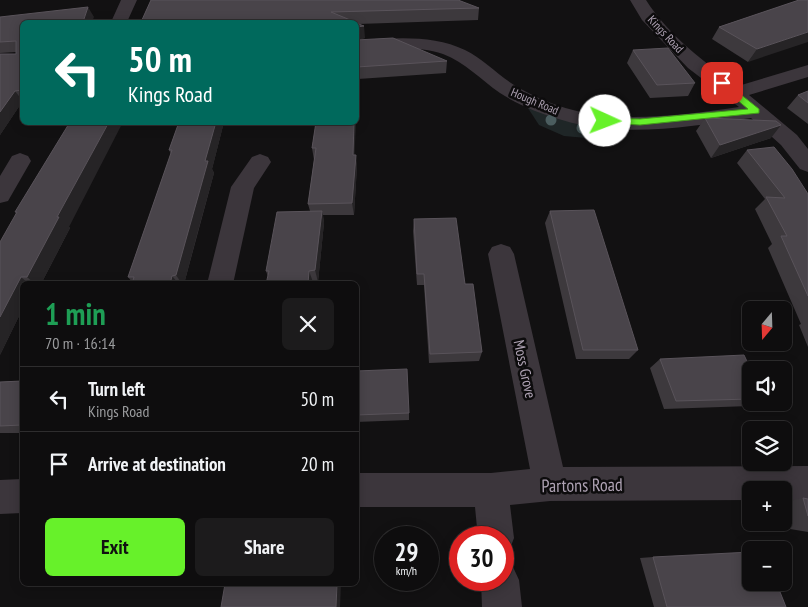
<!DOCTYPE html>
<html lang="en">
<head>
<meta charset="utf-8">
<style>
	:root { --surface:#0e0d0e; --page:#1c1b1c; --text:#f1f3f6; --muted:#9b9c9e; --line:#2e2d2e; --accent:#67f12a }
	body { margin:0; font-family:"PT Sans Narrow",sans-serif; background:var(--page); color:var(--text); height:100vh; display:flex; flex-direction:column; font-size:19px; white-space:nowrap }
	* { box-sizing:border-box; margin:0 }
	p { font-size:16px; color:var(--muted) }
	.icon { flex:none; width:28px; height:28px; fill:none; stroke:currentColor; stroke-width:2; stroke-linecap:round; stroke-linejoin:round }
	.map { position:relative; flex:1; overflow:hidden }
	.details { position:absolute; left:20px; top:281px; width:339px; height:305px; display:flex; flex-direction:column; background:var(--surface); border-radius:8px; box-shadow:0 2px 12px #0003,0 0 0 1px var(--line) }
	.details>* { flex:none }
	.top-card { position:absolute; left:20px; top:20px; width:339px; height:105px; border-radius:8px; box-shadow:0 2px 12px #0003,0 0 0 1px var(--line); background:#00695c; color:#fff; overflow:hidden }
	.needle { width:32px; rotate:199deg }
	.buttons { position:absolute; left:742px; top:301px; display:grid; gap:10px }
	.buttons a { display:grid; place-items:center; width:50px; height:50px; border-radius:8px; background:var(--surface); box-shadow:0 2px 12px #0003,0 0 0 1px var(--line); font-size:25px }
	.speed { position:absolute; left:374px; top:526px; display:flex; gap:10px; font-size:25px; font-weight:700; text-align:center }
	.speed>* { display:grid; place-content:center; width:65px; height:65px; border-radius:50%; background:var(--surface); box-shadow:0 2px 12px #0003,0 0 0 1px var(--line); line-height:1 }
	.speed small { font-size:12px; font-weight:400 }
	.speed .limit { border:8px solid #d22; background:#fff; color:#111 }
	.pin { position:absolute; display:grid; place-items:center; width:42px; height:42px; color:#fff; margin:-21px; border-radius:10px; box-shadow:0 2px 8px #0006 }
	.me { position:absolute; width:55px; margin:-28px; rotate:92deg; stroke-linejoin:round; filter:drop-shadow(0 0 4px #0008) }
	.turn { display:flex; align-items:center; gap:18px; height:105px; padding:0 25px; font-size:22px }
	.turn .icon { width:65px; height:65px; stroke-width:2.5 }
	.turn b { display:block; font-size:35px; line-height:42px }
	.round { display:grid; place-items:center; flex:none; width:52px; height:52px; border-radius:8px; background:var(--page) }
	.headline { display:flex; align-items:center; justify-content:space-between; height:85px; padding:0 25px }
	h1 { font-size:30px; font-weight:700; line-height:38px; color:#1e9e55 }
	.action { display:flex; gap:10px; margin-top:auto; padding:10px 25px }
	.action a { flex:1; height:58px; border-radius:8px; background:var(--accent); color:#111; font-size:20px; font-weight:700; line-height:58px; text-align:center }
	.action a+a { background:var(--page); color:var(--text) }
	ul { padding:0; list-style:none }
	li { display:flex; align-items:center; gap:15px; height:65px; padding:0 25px; border-top:1px solid var(--line) }
	li div { flex:1 }
	li b { display:block; font-size:19px }
	li em { font-style:normal }
	.map>svg:first-child { display:block }
</style>
</head>
<body>
<div class="map">
<svg width="808" height="607" viewBox="0 0 808 607">
	<rect width="100%" height="100%" fill="#121112"/>
	<path fill="#1f2627" d="M524,102l99,22 -25,15 -34,-3 -25,-11z"/>
	<g fill="none" stroke-linecap="round" stroke-linejoin="round">
		<path fill="#3c363c" fill-rule="evenodd" d="M121,0h16l-10,22h-16z
			M630,0h16c23,36 58,62 92,86l70,-21v12l-59,18 48,40 11,14v23l-8,-3 -19,-24 -30,-27c-60,8 -129,21 -189,2 -21,-6 -44,-15 -62,-27 -19,-13 -35,-31 -57,-39 -27,-9 -59,-5 -87,-3v-10c35,-3 76,-7 109,9 18,9 32,24 49,35 18,11 39,20 59,25 50,14 116,4 166,-3l-51,-39 -46,-48z
			M20,153l8,3 3,5 -23,40 -8,2v-27l12,-20z
			M260,154l8,3 3,5 -17,26 -21,96h-26l24,-97 21,-30z
			M501,244l9,3 4,7 49,213 245,-1v34h-24v-10h-33v10l-201,1 -40,4 4,33 -5,13 -7,3v-16h-24l-3,-31h-119v-34h135l39,-4 -42,-215 4,-7z
			M22,479v34l-22,1v-34z
			M502,562l11,5 6,13 3,27h-40l-1,-27h21z"/>
	</g>
	<g fill="#4b5d5f">
		<circle cx="551" cy="120" r="5.5"/>
		<circle cx="582" cy="128" r="5.5"/>
	</g>
	<path fill="#3d393d" d="M151,0l328,8 -1,12 -120,4 7,14 -9,2v-18h-215z
		M799,0l-51,62 -36,-23 7,-12z
		M0,17h94l-72,5v80l-22,33v-81h16v-2l-16,1z
		M356,40l91,21 -1,12 -88,6 -2,43z
		M633,50l62,33 -7,13 -38,2 -23,-35z
		M808,91v33l-21,-16 11,-13z
		M705,118l66,20 -60,20 -15,-27z
		M179,122h45l-12,47 2,4 -30,111h-52v-2l-4,-5 43,-123 -2,-4z
		M316,122l39,33 2,11 -3,49h-31l1,8 -6,59 -50,-5 -2,-6 44,-60 -2,-7 6,-44 -2,-12z
		M747,150l61,44v153l-9,-22 2,-1 -33,-76 4,-4 -17,-35 10,-10 -28,-36z
		M550,211l88,139 -9,9h-53l-31,-136z
		M15,212l54,15 1,1 -29,56h-19v26l-22,45 16,-142z
		M414,219l51,65 17,68 -3,9 -50,2 -5,-78h-7l-4,-54z
		M660,359l91,11v32h6l-7,4 -86,3 -14,-41z
		M356,371l53,42v7l-53,2z
		M22,381v52h-22v-51z
		M803,498l5,1v33l-24,-4 -2,-6h2v-20z
		M653,557l133,50h-132l-14,-49z"/>
	<path fill="#262426" d="M88,7l6,10 -2,5h-9z
		M364,26l1,12 -9,2v-13z
		M808,32v10l-60,20 9,-13z
		M357,67l1,12 -4,87 -1,-11 1,-33h2v-36z
		M15,91l7,9v2l-22,33v-23z
		M109,122h14l-54,105 1,1 -29,56h-6l-8,-7 30,-60z
		M216,122h8l-12,47 2,4 -16,58 -14,53h-2l-6,-9 29,-114z
		M781,125l-10,13 -60,20 9,-13z
		M356,155l1,11 -3,49 -2,-12z
		M322,211l2,12 -6,59 -3,-12z
		M309,271l4,11 -1,2h-4z
		M172,276l7,8h-9z
		M21,277l8,7h-7v26l-22,45v-38z
		M337,584h4l-1,23h-4z"/>
	<path fill="#49444a" stroke="#59535a" d="M151,0h307l21,8 -148,4 24,10h-214z
		M799,0h9v32l-51,17 -38,-22z
		M88,7l-5,15h-61v68l-7,1 -15,21v-58h16v-13l-16,1v-25z
		M356,23l8,3 -8,1z
		M393,38l54,23 -90,6 -1,19v-46z
		M668,48l27,35 -38,2 -24,-35z
		M808,91v12l-10,-8z
		M705,118l71,3 5,4 -61,20z
		M70,122h39l-52,95h2l-32,60h-6l-21,40v-75l17,-30h-2z
		M179,122h37l-11,39h3l-32,114 -4,1 -2,8h-38l2,-7h-6l44,-127h-3z
		M316,122h38l-1,33h3l-4,48 -44,1 8,-56h-4z
		M774,147l18,22 16,25v102l-27,-60h6l-21,-39 19,1 -38,-48z
		M594,210l44,140h-55l-33,-139z
		M322,211l-7,59 -6,1 -1,13h-42l3,-13h-3l11,-59z
		M456,218l9,66h8l9,68 -52,2 -6,-80h-7l-3,-55z
		M744,355l7,15v29l-75,2 -16,-42z
		M407,369l2,44 -53,2v-44z
		M22,381v44l-22,1v-44z
		M803,498l5,1v17z
		M751,552v30h25l10,25h-119l-14,-50z
		M225,584h112l-1,23h-115z"/>
	<path fill="#67f12a" stroke="#439d1b" d="M719,81h5l35,28v4l-119,12 -35,-2 -4,-2 4,-3 35,1 108,-10 -29,-24z"/>
	<g text-anchor="middle" dominant-baseline="central" stroke-width="5" stroke-linejoin="round" paint-order="stroke">
		<g font-size="12" fill="#aea2b3" stroke="#0d0c0d">
			<text transform="translate(666 34) rotate(47)">Kings Road</text>
			<text transform="translate(535 101) rotate(23)">Hough Road</text>
		</g>
		<g font-size="15" fill="#aea2b3" stroke="#0d0c0d">
			<text transform="translate(525 369) rotate(78)">Moss Grove</text>
		</g>
		<g font-size="18" fill="#aea2b3" stroke="#0d0c0d">
			<text transform="translate(582 485) rotate(-1)">Partons Road</text>
		</g>
	</g>
</svg>
<div class="buttons">
<a><svg class="needle" viewBox="-14 -14 28 28"><path d="M0-13l5 13h-10z" fill="#e53935"/><path d="M0 13l5-13h-10z" fill="#9b9c9e"/></svg></a>
<a><svg class="icon" aria-label="sound" viewBox="0 0 24 24"><path d="M4 9h4l5-4v14l-5-4H4zM17 9q2 3 0 6"/></svg></a>
<a><svg class="icon" aria-label="layers" viewBox="0 0 24 24"><path d="M12 4l9 5-9 5-9-5zM3 14l9 5 9-5"/></svg></a>
<a>+</a>
<a>−</a>
</div>
<div class="speed"><div>29<small>km/h</small></div><div class="limit">30</div></div>
<div class="pin" style="left:722px;top:83px;background:#d93025"><svg class="icon" aria-label="arrive" viewBox="0 0 24 24"><path d="M6 21V4h12l-3 4 3 4H6"/></svg></div>
<svg class="me" style="left:605px;top:121px" viewBox="-20 -20 40 40"><circle r="19" fill="#fff"/><path d="M0-13L10 11 0 6-10 11z" fill="#67f12a"/></svg>
<div class="top-card">
<div class="turn"><svg class="icon" aria-label="left" viewBox="0 0 24 24"><path d="M17 20v-9H6M10 6l-5 5 5 5"/></svg><div><b>50 m</b>Kings Road</div></div>
</div>
<section class="details">
<div class="headline"><div><h1>1 min</h1><p>70 m · 16:14</p></div><a class="round"><svg class="icon" aria-label="close" viewBox="0 0 24 24"><path d="M6 6l12 12M18 6L6 18"/></svg></a></div>
<ul>
<li><svg class="icon" aria-label="left" viewBox="0 0 24 24"><path d="M17 20v-9H6M10 6l-5 5 5 5"/></svg><div><b>Turn left</b><p>Kings Road</p></div><em>50 m</em></li>
<li><svg class="icon" aria-label="arrive" viewBox="0 0 24 24"><path d="M6 21V4h12l-3 4 3 4H6"/></svg><div><b>Arrive at destination</b></div><em>20 m</em></li>
</ul>
<div class="action"><a>Exit</a><a>Share</a></div>
</section>
</div>
</body>
</html>
